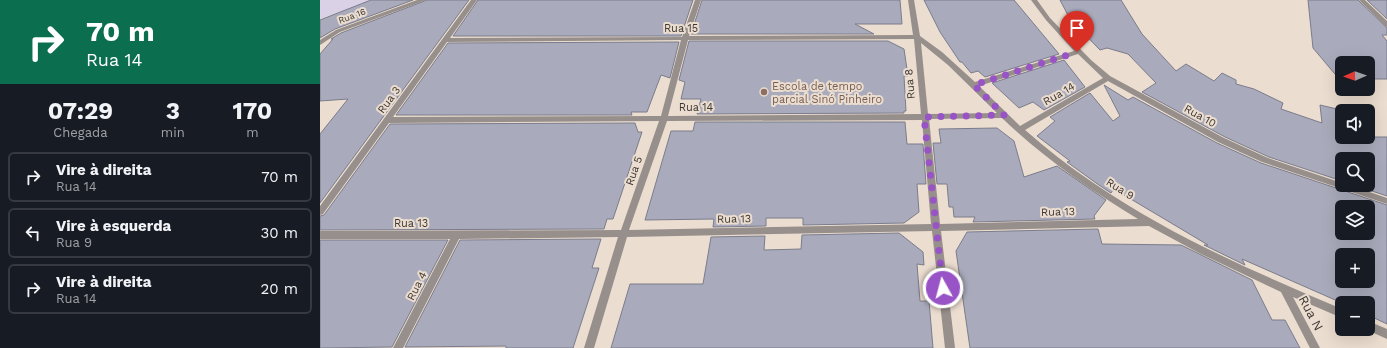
<!DOCTYPE html>
<html lang="pt">
<head>
<meta charset="utf-8">
<style>
	:root { --surface:#171b24; --page:#242831; --text:#f1f3f6; --muted:#9ea1a6; --line:#363941 }
	body { margin:0; font-family:"Work Sans",sans-serif; background:var(--page); color:var(--text); height:100vh; display:flex; flex-direction:column; font-size:15px; white-space:nowrap }
	* { box-sizing:border-box; margin:0 }
	p { font-size:13px; color:var(--muted) }
	.icon { flex:none; width:22px; height:22px; fill:none; stroke:currentColor; stroke-width:2; stroke-linecap:round; stroke-linejoin:round }
	.map { position:relative; flex:1; overflow:hidden }
	.side { display:flex; flex-direction:column; background:var(--surface); width:320px }
	.side>* { flex:none }
	.top-card { background:#0b6e4f; color:#fff; overflow:hidden }
	.needle { width:26px; rotate:268deg }
	.buttons { position:absolute; left:1015px; top:56px; display:grid; gap:8px }
	.buttons a { display:grid; place-items:center; width:40px; height:40px; border-radius:6px; background:var(--surface); box-shadow:0 4px 16px #0002; font-size:20px }
	.pin { position:absolute; display:grid; place-items:center; width:34px; height:34px; color:#fff; margin:-41px -17px; border-radius:50% 50% 50% 0; rotate:-45deg; box-shadow:0 0 4px #0007 }
	.pin .icon { rotate:45deg }
	.me { position:absolute; width:44px; margin:-22px; rotate:353deg; stroke-linejoin:round; filter:drop-shadow(0 0 3px #0008) }
	.turn { display:flex; align-items:center; gap:14px; height:84px; padding:0 20px; font-size:18px }
	.turn .icon { width:52px; height:52px; stroke-width:2.5 }
	.turn b { display:block; font-size:28px; line-height:34px }
	.eta { display:flex; justify-content:space-evenly; align-items:center; height:68px; text-align:center }
	.eta b { font-size:24px; font-weight:700; line-height:28px }
	ul { padding:0; list-style:none }
	li { display:flex; align-items:center; gap:12px; height:50px; margin:0 8px 6px; padding:0 12px; border:2px solid var(--line); border-radius:6px }
	li div { flex:1 }
	li b { display:block; font-size:15px }
	li em { font-style:normal }
	main { display:flex; flex:1; min-height:0 }
	.map>svg:first-child { display:block }
</style>
</head>
<body>
<main>
<section class="side">
<div class="top-card">
<div class="turn"><svg class="icon" aria-label="right" viewBox="0 0 24 24"><path d="M7 20v-9h11M14 6l5 5-5 5"/></svg><div><b>70 m</b>Rua 14</div></div>
</div>
<div class="eta">
<div><b>07:29</b><p>Chegada</p></div>
<div><b>3</b><p>min</p></div>
<div><b>170</b><p>m</p></div>
</div>
<ul>
<li><svg class="icon" aria-label="right" viewBox="0 0 24 24"><path d="M7 20v-9h11M14 6l5 5-5 5"/></svg><div><b>Vire à direita</b><p>Rua 14</p></div><em>70 m</em></li>
<li><svg class="icon" aria-label="left" viewBox="0 0 24 24"><path d="M17 20v-9H6M10 6l-5 5 5 5"/></svg><div><b>Vire à esquerda</b><p>Rua 9</p></div><em>30 m</em></li>
<li><svg class="icon" aria-label="right" viewBox="0 0 24 24"><path d="M7 20v-9h11M14 6l5 5-5 5"/></svg><div><b>Vire à direita</b><p>Rua 14</p></div><em>20 m</em></li>
</ul>
</section>
<div class="map">
<svg width="1067" height="348" viewBox="0 0 1067 348">
	<rect width="100%" height="100%" fill="#ebddcf"/>
	<path fill="#dad1e6" d="M0,0h52l-52,19z"/>
	<path fill="#a9aabb" stroke="#7b7c8c" fill-rule="evenodd" d="M51,0h42l-78,29 -15,9v-18z
		M107,0h42l-149,203v-69l28,-35 -28,2v-47l13,-15h-2l10,-6z
		M158,0h215l-12,36h-228z
		M382,0h198l2,24h-47l19,10h-183z
		M604,0h90l45,54 -74,23 -7,-6 -7,2 -9,-11h-2l-20,-30z
		M740,0h61l21,34 34,37 10,-7 28,17 8,-8 14,7v4l18,5 29,14 -2,6 41,14 -2,-18 17,4 2,18 3,1v9h45v59l-33,-11h14v-26h-26v22l-73,-24 -44,-20 -83,-45 14,-9 -28,-29 -21,-6 -7,2 -26,-27h-2z
		M988,0h50l29,28v7h-5l5,6v38h-19v-16h-26v17h-2l-27,-32z
		M1047,0h20v19z
		M369,41h199l16,8 4,27h-4l2,35h-2v2l-207,1 4,-15h-20l4,-17 -6,-2z
		M359,42l-9,36 -9,-3 -14,37h-16l1,3h-236l52,-72z
		M744,60l21,27 -41,23 -11,-8 -14,6 -27,-25z
		M784,85l24,15 5,-3 84,46 44,20 126,42v119l-19,-9v-12h-26l-100,-44 3,6 -41,-20h4l-94,-56 -3,4 -15,-10 -29,-21 3,-1 -33,-25 18,-15 -5,-4 40,-24 23,28 7,-5zM1022,207h26v26h-26zM1022,255h26v26h-26z
		M375,122h210l2,22h16l3,40h-9l2,28 -15,11 -101,2v-7h-37v8l-53,1 1,-8 -69,1 26,-89h22z
		M315,123l3,9h4l-29,87h-6l-3,10 -284,1v-14l4,-1 66,-91z
		M677,128l17,13 10,36 33,-11 49,34 -12,16 1,3 -122,3 2,-5h-21l-1,-10h-4l-2,-23h-10l-4,-41h8l-2,-14z
		M778,229l4,15 79,1 71,35 20,40h13l15,28h-330l-14,-97 11,-19z
		M579,233l24,19 1,13 -7,-1 3,37h9l4,47h-322l19,-64h73l8,-47 54,-1 -1,14 37,-1 1,-14z
		M281,239l-9,29h7l-26,80h-67v-2l-101,1 55,-107z
		M0,240h128l-56,107 -72,1z"/>
	<g fill="none" stroke-linecap="round" stroke-linejoin="round">
		<path fill="#978f8b" fill-rule="evenodd" d="M97,0h9l-86,32 -20,13v-5l16,-10z
			M151,0h6l-27,38 232,-1 13,-37h6l-12,36 224,-1 -5,-35h6l6,36 22,16 33,30 99,-31 -28,-31 -15,-20h6l13,18 41,42 19,16 114,62 44,20 74,25v2h7l38,13v6l-125,-42 -44,-20 -110,-61 -83,49c22,19 46,38 70,54 76,52 162,89 247,125v9l-49,-21 27,51h-10l-29,-56 -82,-39 -50,-27 -208,5 14,117h-10l-13,-117 -305,6 -33,111h-10l34,-111 -159,2 -56,109h-10l57,-109h-130v-8l301,-1 38,-109 -270,2 -66,91 -3,1v-9zM594,39l7,75 -253,2 20,-76zM361,40l-20,76 -268,1 54,-75zM601,43l27,22 49,48 -69,1zM758,54l25,24 -83,48 -41,-40zM682,118c42,40 87,71 136,101l-198,5 -11,-105zM602,120l9,104 -302,6 38,-109z
			M1039,0h6l22,21v6l-2,-1z
			M1048,321l19,8v10l-22,-10h3z"/>
	</g>
	<g fill="none" stroke-linecap="round" stroke-linejoin="round">
		<path stroke="#9853c7" stroke-width="7" stroke-dasharray="0 12.6" d="M623,288l-19,-171 80,-2 -30,-30 103,-33"/>
	</g>
	<circle fill="#8d6e63" stroke="#ebddcf" stroke-width="1.5" cx="444" cy="92" r="4"/>
	<g text-anchor="middle" dominant-baseline="central" stroke-width="4" stroke-linejoin="round" paint-order="stroke">
		<g font-size="9" fill="#3e3832" stroke="#ebddcf">
			<text transform="translate(32 16) rotate(-20)">Rua 16</text>
		</g>
		<g font-size="11" fill="#3e3832" stroke="#ebddcf">
			<text x="361" y="28">Rua 15</text>
			<text transform="translate(590 84) rotate(-95)">Rua 8</text>
			<text transform="translate(739 94) rotate(-30)">Rua 14</text>
			<text transform="translate(69 100) rotate(-54)">Rua 3</text>
			<text x="376" y="107">Rua 14</text>
			<text transform="translate(880 116) rotate(29)">Rua 10</text>
			<text transform="translate(314 171) rotate(-71)">Rua 5</text>
			<text transform="translate(800 189) rotate(32)">Rua 9</text>
			<text transform="translate(738 212) rotate(-2)">Rua 13</text>
			<text transform="translate(414 219) rotate(-1)">Rua 13</text>
			<text x="91" y="223">Rua 13</text>
			<text transform="translate(97 286) rotate(-63)">Rua 4</text>
		</g>
		<g font-size="11" fill="#785e54" stroke="#ebddcf" text-anchor="start">
			<text x="452" y="86">Escola de tempo<tspan x="452" dy="13">parcial Sinó Pinheiro</tspan></text>
		</g>
		<g font-size="13" fill="#3e3832" stroke="#ebddcf">
			<text transform="translate(991 313) rotate(62)">Rua N</text>
		</g>
	</g>
</svg>
<div class="buttons">
<a><svg class="needle" viewBox="-14 -14 28 28"><path d="M0-13l5 13h-10z" fill="#e53935"/><path d="M0 13l5-13h-10z" fill="#9ea1a6"/></svg></a>
<a><svg class="icon" aria-label="sound" viewBox="0 0 24 24"><path d="M4 9h4l5-4v14l-5-4H4zM17 9q2 3 0 6"/></svg></a>
<a><svg class="icon" aria-label="search" viewBox="0 0 24 24"><circle cx="10" cy="10" r="6"/><path d="M15 15l6 6"/></svg></a>
<a><svg class="icon" aria-label="layers" viewBox="0 0 24 24"><path d="M12 4l9 5-9 5-9-5zM3 14l9 5 9-5"/></svg></a>
<a>+</a>
<a>−</a>
</div>
<div class="pin" style="left:757px;top:52px;background:#d93025"><svg class="icon" aria-label="arrive" viewBox="0 0 24 24"><path d="M6 21V4h12l-3 4 3 4H6"/></svg></div>
<svg class="me" style="left:623px;top:288px" viewBox="-20 -20 40 40"><circle r="17" fill="#9853c7" stroke="#fff" stroke-width="3"/><path d="M0-11L8 9 0 5-8 9z" fill="#fff"/></svg>
</div>
</main>
</body>
</html>
